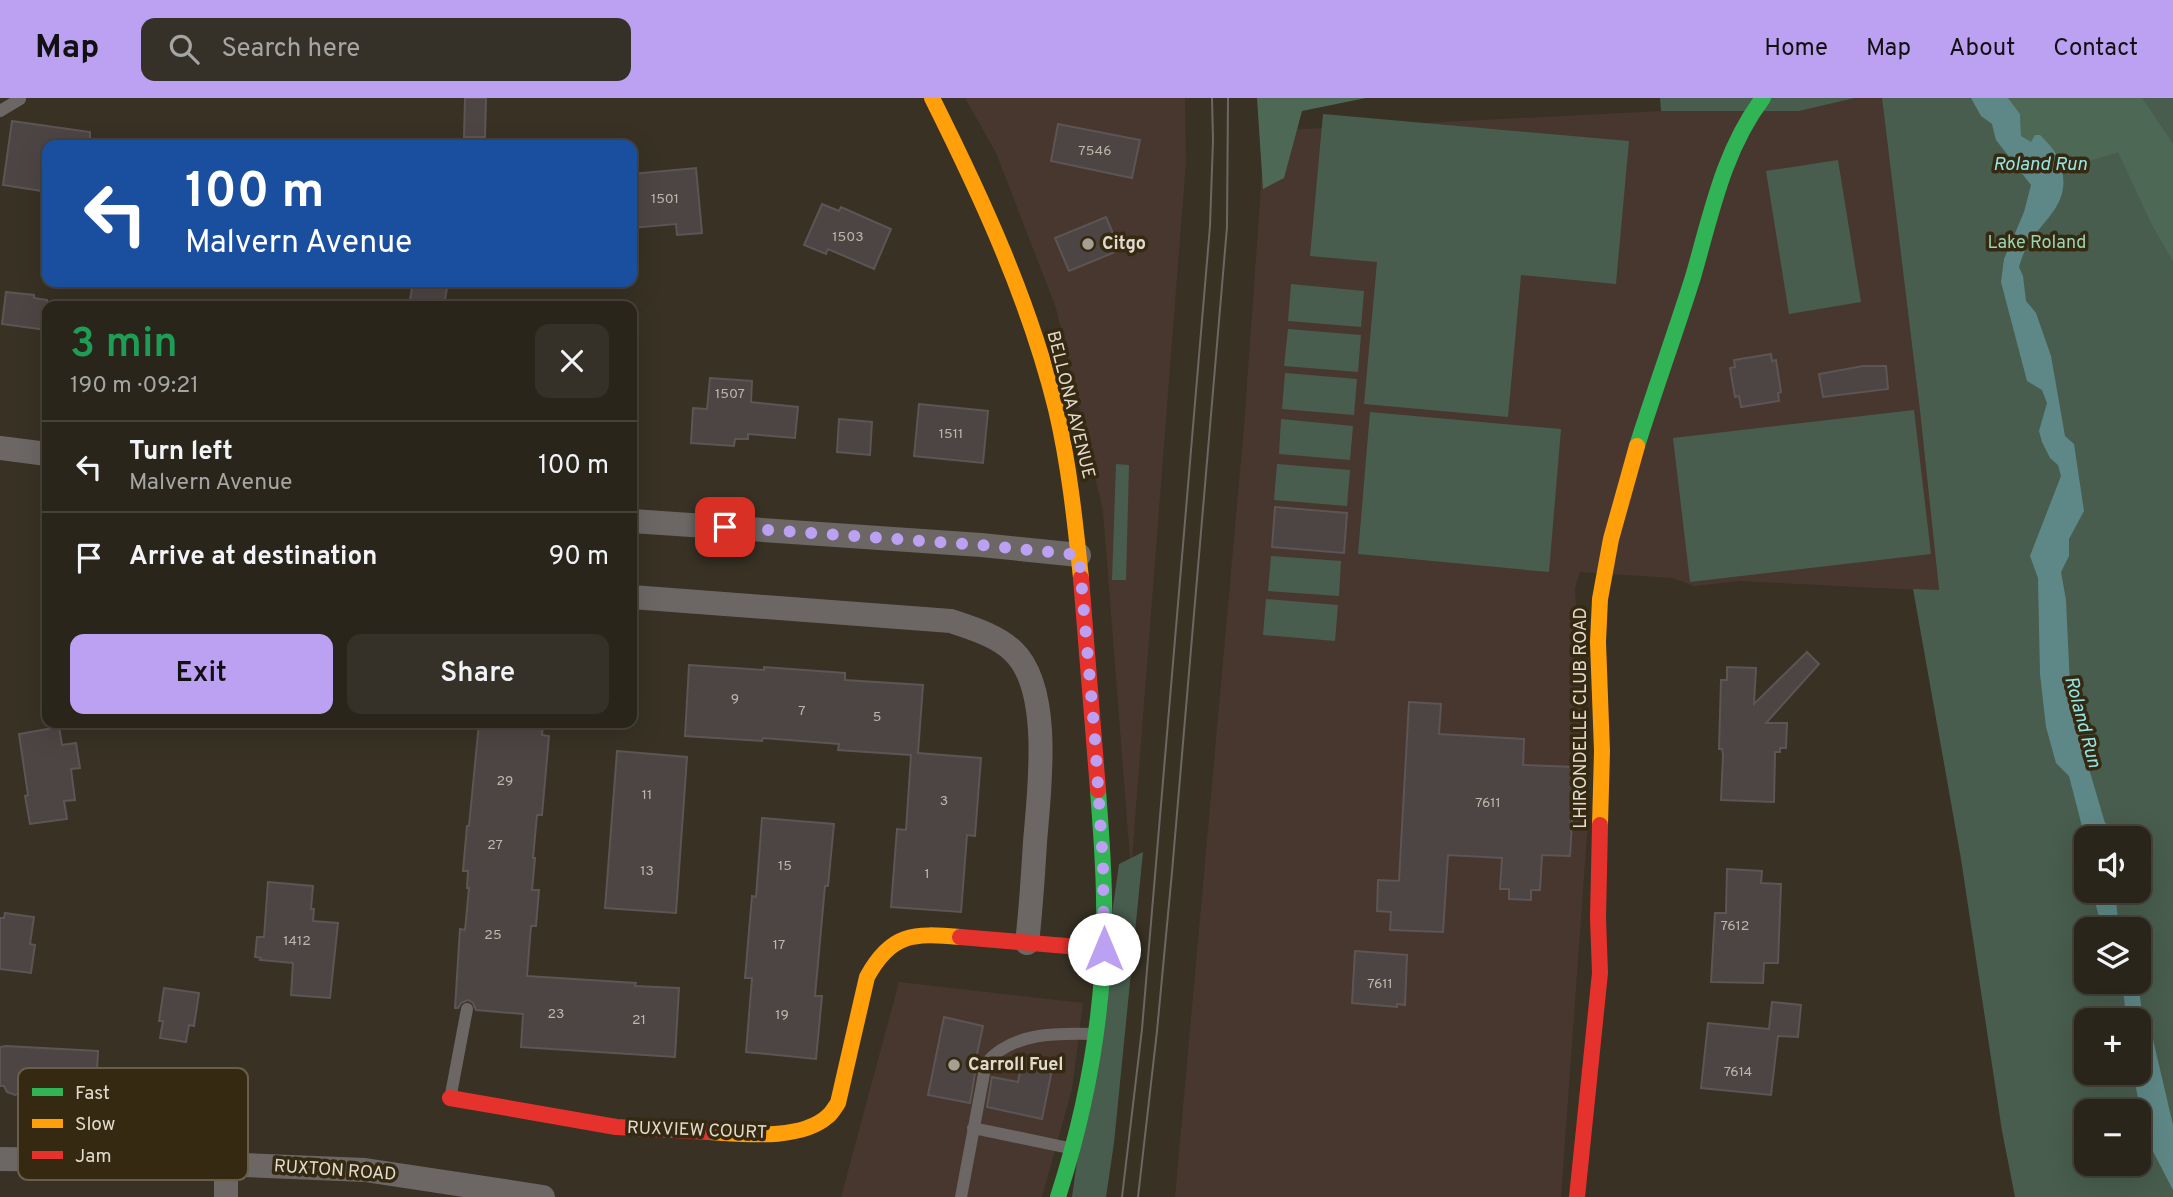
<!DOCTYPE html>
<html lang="en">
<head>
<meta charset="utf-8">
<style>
	:root { --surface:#2a251b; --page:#363128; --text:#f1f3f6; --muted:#a5a5a3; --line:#46423a; --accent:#bca0f2 }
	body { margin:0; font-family:Overpass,sans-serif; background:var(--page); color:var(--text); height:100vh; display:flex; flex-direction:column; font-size:26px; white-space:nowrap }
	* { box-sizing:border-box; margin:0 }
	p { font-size:23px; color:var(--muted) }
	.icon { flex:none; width:38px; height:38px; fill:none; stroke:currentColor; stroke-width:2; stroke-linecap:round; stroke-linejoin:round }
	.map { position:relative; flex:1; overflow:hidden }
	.side { position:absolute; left:42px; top:203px; width:595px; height:427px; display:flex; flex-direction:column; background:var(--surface); border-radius:14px; box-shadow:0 7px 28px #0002,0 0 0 2px var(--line) }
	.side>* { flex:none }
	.top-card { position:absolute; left:42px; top:42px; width:595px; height:147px; border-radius:14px; box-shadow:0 7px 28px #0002,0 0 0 2px var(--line); background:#1a4fa0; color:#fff; overflow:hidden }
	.controls { position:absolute; left:2074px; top:728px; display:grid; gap:14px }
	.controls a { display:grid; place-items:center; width:77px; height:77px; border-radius:14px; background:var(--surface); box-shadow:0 7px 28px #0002,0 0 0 2px var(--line); font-size:35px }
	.pin { position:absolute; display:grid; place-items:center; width:60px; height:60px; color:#fff; margin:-30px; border-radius:14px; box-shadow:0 4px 10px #0006 }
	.me { position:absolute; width:77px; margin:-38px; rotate:0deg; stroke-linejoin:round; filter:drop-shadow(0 0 5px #0008) }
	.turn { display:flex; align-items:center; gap:24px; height:147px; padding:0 28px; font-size:32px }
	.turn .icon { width:91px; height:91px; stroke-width:2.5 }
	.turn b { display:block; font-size:49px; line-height:60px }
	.round { display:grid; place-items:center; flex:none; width:74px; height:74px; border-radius:14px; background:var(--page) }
	.head { display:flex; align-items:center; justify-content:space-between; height:119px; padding:0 28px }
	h1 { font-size:42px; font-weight:600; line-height:52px; color:#1e9e55 }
	.button { display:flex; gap:14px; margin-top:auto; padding:14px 28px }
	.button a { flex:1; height:80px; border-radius:14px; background:var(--accent); color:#111; font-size:28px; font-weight:600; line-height:80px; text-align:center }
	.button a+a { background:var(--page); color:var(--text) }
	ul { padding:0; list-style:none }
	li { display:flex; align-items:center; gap:21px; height:91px; padding:0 28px; border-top:2px solid var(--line) }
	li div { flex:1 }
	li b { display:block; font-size:26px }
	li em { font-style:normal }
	header { display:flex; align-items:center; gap:42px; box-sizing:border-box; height:98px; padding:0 35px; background:var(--accent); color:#111 }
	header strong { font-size:33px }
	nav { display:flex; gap:38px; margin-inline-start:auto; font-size:24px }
	.search { width:490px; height:63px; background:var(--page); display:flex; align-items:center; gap:18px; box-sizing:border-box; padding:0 24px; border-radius:14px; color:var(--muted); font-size:26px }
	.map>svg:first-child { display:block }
</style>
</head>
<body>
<header>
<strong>Map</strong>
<div class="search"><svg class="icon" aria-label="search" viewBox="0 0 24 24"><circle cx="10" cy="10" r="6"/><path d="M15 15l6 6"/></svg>Search here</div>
<nav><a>Home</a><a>Map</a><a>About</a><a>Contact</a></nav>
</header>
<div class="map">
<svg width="2173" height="1099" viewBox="0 0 2173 1099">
	<rect width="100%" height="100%" fill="#383124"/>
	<path fill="#48372f" d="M965,0h220l1,64 -55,709 -28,-360 -47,-203 -60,-155z
		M1855,0h27l38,313 19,180 -199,-10 -46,5 -22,-8 -92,-6 -5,16 13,233 -27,376h-386l69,-770 21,-296 396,-20h138z
		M899,884l184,21 -11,86 -30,108h-201z"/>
	<path fill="#485d4e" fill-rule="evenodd" d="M1660,0h195l-56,13h-138z
		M1882,0h291v1099h-158l-13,-66 -41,-272 -48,-270 26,1 -19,-179zM2086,740h52v53h-52zM2086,831h52v53h-52zM2086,922h52v53h-52zM2086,1013h52v53h-52z
		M1323,16l306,27 -13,143 -95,-9 -13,142 -144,-13 13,-142 -67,-6z
		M1838,62l23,142 -72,12 -23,-143z
		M1291,186l73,7 -3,36 -73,-6z
		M1288,231l73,6 -3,37 -74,-6z
		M1285,275l72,6 -3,36 -72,-6z
		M1914,312l17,144 -241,28 -17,-144z
		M1370,314l191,17 -12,143 -191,-18z
		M1281,321l72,7 -3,34 -71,-6z
		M1116,366l13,1 -3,115h-14z
		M1277,366l73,6 -3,36 -73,-6z
		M1271,458l70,5 -2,35 -71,-5z
		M1266,501l72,6 -3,36 -72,-6z
		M1143,754l-29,291 -8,54h-34l47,-333z"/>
	<path fill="#4d6956" d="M1257,0h109l-64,13 -18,67 -21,11z
		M2008,0h134l31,46v117l-21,-36 -34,-73 -41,13 -14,9 -2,-11 -40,-27 -1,-22z"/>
	<path fill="#5e8887" d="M1971,0h37l12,16 1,22 10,6 4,-7h5c13,13 21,22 23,41 4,32 -23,46 -36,71 -4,6 -6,14 -8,20l4,9 3,25 10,12 15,43 14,80 9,8 10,67 -15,28v17l-8,16 5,28 5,108 34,115 10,5 -8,7v3h-21v4l-17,-66 -13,-13 -10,-36 -6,-53 -2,-96 -8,-22 31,-80 -3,-11 -8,-7 -8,-16 -3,-11 8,-28 -5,-13 -15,-9 -26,-99 3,-23 20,-47 7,-27 -35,-45 -4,-16 -11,-8z
		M2093,793h22l4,38h-19c1,-14 -6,-24 -7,-38z
		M2118,884l20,1 5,36 8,12 22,94v65l-27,-52 -13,-65h5v-53h-12l-2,-23z"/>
	<path fill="#4d4544" stroke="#5c5554" stroke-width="2" d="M465,0h21l-1,39h-21z
		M12,23l78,11v13h-43l-5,46 -39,-6z
		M1058,26l82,16 -8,38 -81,-17z
		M696,70l6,65 -25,2 -1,-11 -44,4v-54z
		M822,106l17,7 2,-4 50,22 -17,40 -46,-20 -2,5 -22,-9z
		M1106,119l14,33 -51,21 -14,-33z
		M413,184h35l-4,24h-35z
		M6,194l28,3v3l13,2v30l-45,-6z
		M1771,256l1,7 4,-1 5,32 -3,1 1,8 -38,6 -2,-11 -4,1 -5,-29 5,-1 -1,-7z
		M1863,268h23l2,23 -65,8 -4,-23z
		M710,280l42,3 -1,21 47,5 -3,31 -47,-4v5h-13l-1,7 -43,-3 2,-35 14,1z
		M919,306l69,7 -5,52 -69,-7z
		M839,321l33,3 -2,33 -33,-3z
		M1275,409l72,6 -3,40 -72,-6z
		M1807,554l12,12 -53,59h21l-1,25h-6v4h-5l-1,50 -53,-2 2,-45 -1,-6h-3l2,-69h6v-13l29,1 -2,36z
		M689,567l75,5v-3l81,6v7l78,5 -5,68 63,5 -6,78 -8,-1 -6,77 -70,-5 6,-78 9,1 5,-75 -73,-5 1,-6 -76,-6 -1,3 -77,-5z
		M1409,604l32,2 -2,30 85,5 -1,26 52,2 -5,89 -28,-1 -2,35h-9v10l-22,-1v-10h-9l2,-31 -54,-3 -5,77 -53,-2 1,-18 -14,-1 1,-31 21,1z
		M479,625h64l-1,12 7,1 -7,79h-5l-4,43h2l-3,32h7l-3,36h-5l-4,50 109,7 -1,3 44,2 -4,69 -154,-10 2,-33 -47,-4 -3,-7 -5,-3 -7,3 -3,5h-3l5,-79 5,1 4,-42h-2l1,-17h-5l4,-45h2z
		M59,629l3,18 14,-2 4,25 -9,1 4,31 -11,1 3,18 -37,5 -5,-28 3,-1 -9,-61z
		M617,653l70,6 -11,156 -71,-5z
		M762,720l72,6 -6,62h-3l-10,110h7l-6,63 -70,-7 6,-74h-7l7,-82 4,1z
		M1727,771l35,2 -1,12 20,1 -3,79h-14l-1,20 -52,-1 4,-69h11z
		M268,784l45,4 -2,23h3l-1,12 25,2 -8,75 -39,-3 2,-32 -33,-3 1,-2 -6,-1 2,-20h7z
		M5,815l29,4 -4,27 5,1 -4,28 -31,-4v-51h4z
		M1355,853l52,4 -2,50 -8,-1v3l-45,-4z
		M164,890l35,5 -5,33 -5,-1 -3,17 -26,-4 3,-17h-4z
		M1772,904l29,3 -3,32 -20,-1 -7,59 -70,-7 7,-65 61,6z
		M944,919l39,9 -10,47h2l-5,30 -42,-8z
		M6,948l92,5 -2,39 -71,-4 -3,6 -7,3 -8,-3 -3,-6h-4v-39z
		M1023,960l30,7 -11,54 -55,-12 5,-30 26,5z"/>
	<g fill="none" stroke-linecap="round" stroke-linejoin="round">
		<path stroke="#6c6765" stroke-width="12" d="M0,13l20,-12
			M451,996l16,-85
			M973,1030l96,20
			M961,1099l25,-134c27,-31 71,-30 108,-29"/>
		<path stroke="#6c6765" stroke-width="24" d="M0,350l47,6
			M632,423l349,24 98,10
			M632,499l319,24c20,7 45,14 62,30 40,38 26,141 22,191 -2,34 -4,67 -8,101
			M0,1061l144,2 221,9 178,27
			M226,1099v-32"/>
		<path stroke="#30b455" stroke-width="16" d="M1637,348c18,-57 38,-112 56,-169 18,-62 30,-126 70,-179
			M1058,1099c29,-90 46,-184 46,-279 1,-42 -3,-85 -6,-128"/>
		<path stroke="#ff9f0a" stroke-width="16" d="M932,0c50,100 97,202 124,311 13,55 19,112 25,169
			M1600,727l2,-74 -4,-109 2,-43 11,-60 26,-93
			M709,1034c34,2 92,9 119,-16 4,-3 7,-9 10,-13l29,-126c24,-44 46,-44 93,-40"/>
		<path stroke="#e5322d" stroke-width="16" d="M1081,480l17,212
			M960,839l143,12
			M450,1000l166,29 93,5
			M1577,1099l23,-224 -2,-55 2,-93"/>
		<path stroke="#6d6762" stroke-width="2" d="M1122,1099l20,-168 68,-803 3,-86 -1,-42
			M1138,1099l19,-166 15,-159 55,-645 1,-129"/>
	</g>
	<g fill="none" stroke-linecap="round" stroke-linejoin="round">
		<path stroke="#bca0f2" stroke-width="12" stroke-dasharray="0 21.6" d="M725,429l256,18 98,10 16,184 8,125 1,85"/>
	</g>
	<g fill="#a6a092" stroke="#352912" stroke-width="2.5">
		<circle cx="1088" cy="146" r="7"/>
		<circle cx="954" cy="967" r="7"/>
	</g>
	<g text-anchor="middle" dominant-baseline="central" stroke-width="7" stroke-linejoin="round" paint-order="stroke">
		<g font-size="14" fill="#bdb6ab">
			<text x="1095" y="53">7546</text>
			<text x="665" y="101">1501</text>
			<text x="848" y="139">1503</text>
			<text x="730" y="296">1507</text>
			<text x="951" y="336">1511</text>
			<text x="735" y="601">9</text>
			<text x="802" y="613">7</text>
			<text x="877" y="619">5</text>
			<text x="505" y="683">29</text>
			<text x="647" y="697">11</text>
			<text x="944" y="703">3</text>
			<text x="1488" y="705">7611</text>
			<text x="495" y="747">27</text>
			<text x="785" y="768">15</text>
			<text x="647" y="773">13</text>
			<text x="927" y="776">1</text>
			<text x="1735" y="828">7612</text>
			<text x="493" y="837">25</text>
			<text x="297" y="843">1412</text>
			<text x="779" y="847">17</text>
			<text x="1380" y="886">7611</text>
			<text x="556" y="916">23</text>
			<text x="782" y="917">19</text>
			<text x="639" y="922">21</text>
			<text x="1738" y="974">7614</text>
		</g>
		<g font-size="18" fill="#98d5b2" stroke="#352912">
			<text x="2037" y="145">Lake Roland</text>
		</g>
		<g font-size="18" font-weight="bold" fill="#e2dbcd" stroke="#352912" text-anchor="start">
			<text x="1102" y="146">Citgo</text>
			<text x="968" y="967">Carroll Fuel</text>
		</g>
		<g font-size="18" fill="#e2dbcd" stroke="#352912">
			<text transform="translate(1070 307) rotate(76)">BELLONA AVENUE</text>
			<text transform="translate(1581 620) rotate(-90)">LHIRONDELLE CLUB ROAD</text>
			<text transform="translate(697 1033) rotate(2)">RUXVIEW COURT</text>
			<text transform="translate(335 1073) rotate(4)">RUXTON ROAD</text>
		</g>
		<g font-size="19" font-style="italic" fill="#93e6e6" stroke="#352912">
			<text x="2040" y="67">Roland Run</text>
			<text transform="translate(2082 624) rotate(75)">Roland Run</text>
		</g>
	</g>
	<rect x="18" y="970" width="230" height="112" rx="10" fill="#352912" stroke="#695e4a" stroke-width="2"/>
	<rect x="32" y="990" width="31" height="8" fill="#30b455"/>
	<rect x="32" y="1021" width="31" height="9" fill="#ff9f0a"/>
	<rect x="32" y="1053" width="31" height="8" fill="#e5322d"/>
	<g font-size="19" fill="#e2dbcd">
		<text x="75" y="1001">Fast</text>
		<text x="75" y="1032">Slow</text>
		<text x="75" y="1064">Jam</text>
	</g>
</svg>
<div class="controls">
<a><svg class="icon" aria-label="sound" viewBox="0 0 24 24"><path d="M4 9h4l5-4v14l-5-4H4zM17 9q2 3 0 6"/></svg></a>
<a><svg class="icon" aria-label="layers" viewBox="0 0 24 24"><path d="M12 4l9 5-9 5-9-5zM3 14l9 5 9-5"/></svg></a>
<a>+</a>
<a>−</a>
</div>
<div class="pin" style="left:725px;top:429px;background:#d93025"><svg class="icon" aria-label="arrive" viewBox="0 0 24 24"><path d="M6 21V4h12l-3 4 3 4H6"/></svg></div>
<svg class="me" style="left:1104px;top:851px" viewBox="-20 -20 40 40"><circle r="19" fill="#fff"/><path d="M0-13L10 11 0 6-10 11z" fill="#bca0f2"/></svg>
<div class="top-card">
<div class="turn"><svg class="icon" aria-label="left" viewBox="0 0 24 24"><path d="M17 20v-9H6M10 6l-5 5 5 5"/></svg><div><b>100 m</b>Malvern Avenue</div></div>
</div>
<section class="side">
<div class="head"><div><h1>3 min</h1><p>190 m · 09:21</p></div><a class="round"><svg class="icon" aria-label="close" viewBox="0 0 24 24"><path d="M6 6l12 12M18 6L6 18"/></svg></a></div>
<ul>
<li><svg class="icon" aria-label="left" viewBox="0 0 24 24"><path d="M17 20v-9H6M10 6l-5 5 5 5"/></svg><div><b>Turn left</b><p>Malvern Avenue</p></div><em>100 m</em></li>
<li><svg class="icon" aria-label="arrive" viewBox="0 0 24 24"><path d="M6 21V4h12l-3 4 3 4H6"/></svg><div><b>Arrive at destination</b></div><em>90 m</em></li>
</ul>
<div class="button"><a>Exit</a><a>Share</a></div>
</section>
</div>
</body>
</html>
